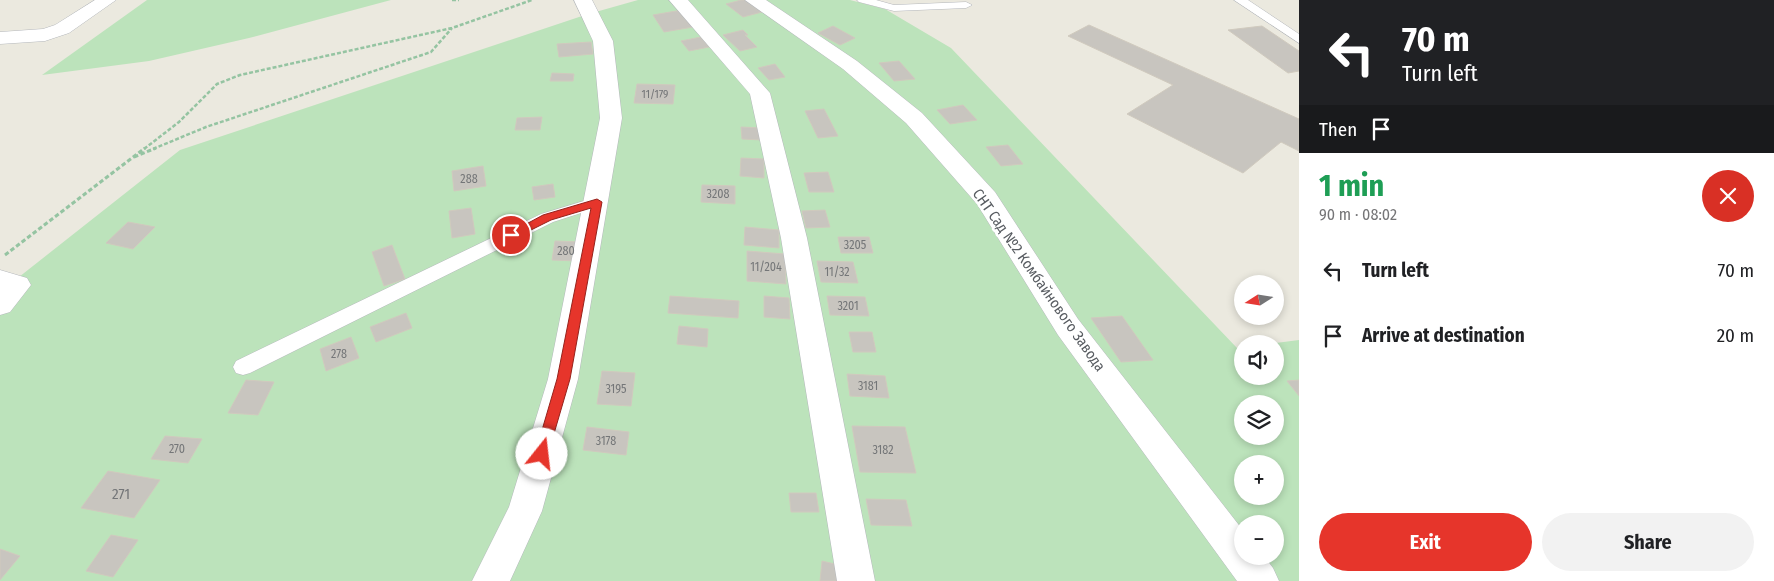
<!DOCTYPE html>
<html lang="en">
<head>
<meta charset="utf-8">
<style>
	:root { --surface:#fff; --page:#f2f2f2; --text:#202124; --muted:#757577; --accent:#e6352b }
	body { margin:0; font-family:"Fira Sans Condensed",sans-serif; background:var(--page); color:var(--text); height:100vh; display:flex; flex-direction:column; font-size:19px; white-space:nowrap }
	* { box-sizing:border-box; margin:0 }
	p { font-size:16px; color:var(--muted) }
	.icon { flex:none; width:28px; height:28px; fill:none; stroke:currentColor; stroke-width:2; stroke-linecap:round; stroke-linejoin:round }
	.map { position:relative; flex:1; overflow:hidden }
	.details { display:flex; flex-direction:column; background:var(--surface); width:475px }
	.details>* { flex:none }
	.hud { background:#202124; color:#fff; overflow:hidden }
	.needle { width:32px; rotate:258deg }
	.buttons { position:absolute; left:1234px; top:275px; display:grid; gap:10px }
	.buttons a { display:grid; place-items:center; width:50px; height:50px; border-radius:50%; background:var(--surface); box-shadow:0 2px 8px #0003; font-size:25px }
	.pin { position:absolute; display:grid; place-items:center; width:42px; height:42px; color:#fff; margin:-21px; border:2px solid #fff; border-radius:50%; box-shadow:0 1px 5px #0007 }
	.me { position:absolute; width:55px; margin:-28px; rotate:16deg; stroke-linejoin:round; filter:drop-shadow(0 0 4px #0008) }
	.turn { display:flex; align-items:center; gap:18px; height:105px; padding:0 20px; font-size:22px }
	.turn .icon { width:65px; height:65px; stroke-width:2.5 }
	.turn b { display:block; font-size:35px; line-height:42px }
	.then { display:flex; align-items:center; height:48px; padding:0 20px; background:#0003; gap:10px; font-size:19px }
	.round { display:grid; place-items:center; flex:none; width:52px; height:52px; border-radius:26px; background:var(--page) }
	.headline { display:flex; align-items:center; justify-content:space-between; height:85px; padding:0 20px }
	h1 { font-size:30px; font-weight:700; line-height:38px; color:#1e9e55 }
	.button { display:flex; gap:10px; margin-top:auto; padding:10px 20px }
	.button a { flex:1; height:58px; border-radius:30px; background:var(--accent); color:#fff; font-size:20px; font-weight:700; line-height:58px; text-align:center }
	.button a+a { background:var(--page); color:var(--text) }
	ul { padding:0; list-style:none }
	li { display:flex; align-items:center; gap:15px; height:65px; padding:0 20px }
	li div { flex:1 }
	li b { display:block; font-size:19px }
	li em { font-style:normal }
	main { display:flex; flex:1; min-height:0 }
	.map>svg:first-child { display:block }
</style>
</head>
<body>
<main>
<div class="map">
<svg width="1299" height="581" viewBox="0 0 1299 581">
	<rect width="100%" height="100%" fill="#ebe9df"/>
	<path fill="#bce3bb" fill-rule="evenodd" d="M147,0h244l-142,38 -100,23 -107,14z
		M638,0h212l35,9 66,39 286,300h5v28h33v-32h-8l32,-4v241h-1299v-289l180,-142 405,-135zM1242,404h33v32h-33zM1242,464h33v32h-33zM1242,524h33v32h-33z"/>
	<path fill="#c8c5bf" stroke="#d0cabe" d="M741,0h6l15,12 -19,5 -17,-13z
		M682,10l11,17 -29,5 -11,-17z
		M1089,25l210,94v32l-18,-9 -38,31 -116,-59 46,-29 -105,-49z
		M833,26l22,12 -15,7 -22,-12z
		M1262,26l37,25v20l-11,2 -60,-43z
		M743,30l5,5h-3l12,12 -17,4 -17,-16z
		M701,37l8,10 -20,4 -8,-10z
		M591,42l2,12 -34,3 -2,-13z
		M899,61l16,18 -21,2 -15,-18z
		M775,64l10,13 -16,3 -11,-12z
		M552,73l22,1 -1,7h-23z
		M637,84l38,1 -2,19 -39,-1z
		M963,105l14,15 -27,4 -13,-14z
		M824,109l14,27 -20,2 -13,-27z
		M542,117l-2,13h-25l2,-12z
		M741,127l21,1v12l-20,-1z
		M1008,145l15,19 -22,2 -15,-19z
		M741,158l23,1v19l-24,-2z
		M483,166l3,20 -32,5 -2,-20z
		M828,172l6,20h-25l-5,-19z
		M553,184l2,13 -21,3 -2,-13z
		M702,185l33,1v18l-34,-2z
		M471,208l4,26 -23,4 -3,-27z
		M825,210l5,17 -24,1 -4,-17z
		M128,222l27,5 -22,22 -27,-6z
		M745,227l34,3v18l-35,-3z
		M838,237h31l4,16h-32z
		M555,241l26,1 -4,19 -25,-1z
		M392,245l13,34 -21,7 -12,-34z
		M747,251l38,3 1,30 -39,-3z
		M817,261l36,1 5,21 -37,-1z
		M670,296l69,5 -1,17 -70,-5z
		M764,296l25,2 1,21 -26,-2z
		M827,296l38,1 4,19 -39,-1z
		M406,313l6,15 -36,14 -6,-15z
		M1122,316l31,44 -32,2 -30,-44z
		M679,326l29,3 -1,18 -30,-3z
		M849,332h23l4,20h-23z
		M351,337l8,21 -33,13 -6,-22z
		M602,371l33,2 -4,33 -34,-2z
		M847,374l38,2 4,22 -39,-2z
		M246,380l28,2 -16,33 -30,-2z
		M1299,380v16l-12,-15z
		M852,426l53,1 11,46 -56,-1z
		M587,427l42,5 -3,23 -43,-5z
		M165,436l37,3 -14,24 -37,-4z
		M108,471l52,9 -26,38 -53,-10z
		M789,493h27l3,19h-28z
		M866,499l40,1 6,26 -41,-1z
		M111,535l27,5 -25,37 -27,-6z
		M0,549l20,7 -20,24z
		M822,561l17,4 -1,16h-18z"/>
	<g fill="none" stroke-linecap="round" stroke-linejoin="round">
		<defs>
			<path id="lane" d="M857,0h19l18,5 72,-3 6,3 -6,3 -72,3 -35,-9z
				M1234,0h14l51,34v9z
				M597,197l6,1 2,4 -2,4 -50,16 -303,151 -7,2 -7,-2 -3,-6 3,-6 305,-147z"/>
			<path id="street" d="M95,0h21l-47,33 -24,8 -45,3v-12l43,-3 12,-4z
				M574,0h18l21,41 9,77 -44,261 -36,132 -32,70h-38l37,-74 39,-128 52,-261 -7,-77z
				M669,0h19l82,93 37,145 68,343h-38l-56,-343 -31,-144z
				M745,0h21l91,61 65,52 73,79 83,127 164,210v27h22l9,12 6,13h-42l-179,-246 -81,-131 -71,-81 -63,-54z
				M0,270l27,8 4,7 -21,27 -10,3z"/>
		</defs>
		<use href="#lane" stroke="#b5b8bc" stroke-width="1"/>
		<use href="#street" stroke="#b5b8bc" stroke-width="1"/>
		<path stroke="#95c4a2" stroke-width="2.5" stroke-dasharray="4 2" stroke-linecap="butt" d="M452,0h7
			M144,149l35,-27 38,-38 23,-9 212,-47 80,-28
			M153,149l53,-22 225,-75 21,-24"/>
		<path stroke="#95c4a2" stroke-width="3" stroke-dasharray="4.5 2.5" stroke-linecap="butt" d="M134,157l22,-9
			M5,255l140,-107"/>
		<use href="#lane" fill="#fff" fill-rule="evenodd"/>
		<use href="#street" fill="#fff" fill-rule="evenodd"/>
	</g>
	<path fill="#e6352b" stroke="#96221c" d="M597,199l5,3 -32,177 -22,75 -2,5 -4,2 -5,-2 -2,-5 22,-75 34,-171 -40,12 -36,18h-7l-2,-3 37,-20z"/>
	<g text-anchor="middle" dominant-baseline="central" stroke-width="5" stroke-linejoin="round" paint-order="stroke">
		<g font-size="11" fill="#747678">
			<text x="655" y="94">11/179</text>
		</g>
		<g font-size="12" fill="#747678">
			<text x="469" y="179">288</text>
			<text x="718" y="194">3208</text>
			<text x="855" y="245">3205</text>
			<text x="566" y="251">280</text>
			<text x="766" y="267">11/204</text>
			<text x="837" y="272">11/32</text>
			<text x="848" y="306">3201</text>
			<text x="339" y="354">278</text>
			<text x="868" y="386">3181</text>
			<text x="616" y="389">3195</text>
			<text x="606" y="441">3178</text>
			<text x="177" y="449">270</text>
			<text x="883" y="450">3182</text>
		</g>
		<g font-size="15" fill="#585c61" stroke="#fff">
			<text transform="translate(1039 280) rotate(55)">СНТ Сад №2 Комбайнового Завода</text>
		</g>
		<g font-size="15" fill="#747678">
			<text x="121" y="494">271</text>
		</g>
	</g>
</svg>
<div class="buttons">
<a><svg class="needle" viewBox="-14 -14 28 28"><path d="M0-13l5 13h-10z" fill="#e53935"/><path d="M0 13l5-13h-10z" fill="#757577"/></svg></a>
<a><svg class="icon" aria-label="sound" viewBox="0 0 24 24"><path d="M4 9h4l5-4v14l-5-4H4zM17 9q2 3 0 6"/></svg></a>
<a><svg class="icon" aria-label="layers" viewBox="0 0 24 24"><path d="M12 4l9 5-9 5-9-5zM3 14l9 5 9-5"/></svg></a>
<a>+</a>
<a>−</a>
</div>
<div class="pin" style="left:511px;top:235px;background:#d93025"><svg class="icon" aria-label="arrive" viewBox="0 0 24 24"><path d="M6 21V4h12l-3 4 3 4H6"/></svg></div>
<svg class="me" style="left:542px;top:454px" viewBox="-20 -20 40 40"><circle r="19" fill="#fff"/><path d="M0-13L10 11 0 6-10 11z" fill="#e6352b"/></svg>
</div>
<section class="details">
<div class="hud">
<div class="turn"><svg class="icon" aria-label="left" viewBox="0 0 24 24"><path d="M17 20v-9H6M10 6l-5 5 5 5"/></svg><div><b>70 m</b>Turn left</div></div>
<div class="then">Then<svg class="icon" aria-label="arrive" viewBox="0 0 24 24"><path d="M6 21V4h12l-3 4 3 4H6"/></svg></div>
</div>
<div class="headline"><div><h1>1 min</h1><p>90 m · 08:02</p></div><a class="round" style="background:#d93025;color:#fff"><svg class="icon" aria-label="close" viewBox="0 0 24 24"><path d="M6 6l12 12M18 6L6 18"/></svg></a></div>
<ul>
<li><svg class="icon" aria-label="left" viewBox="0 0 24 24"><path d="M17 20v-9H6M10 6l-5 5 5 5"/></svg><div><b>Turn left</b></div><em>70 m</em></li>
<li><svg class="icon" aria-label="arrive" viewBox="0 0 24 24"><path d="M6 21V4h12l-3 4 3 4H6"/></svg><div><b>Arrive at destination</b></div><em>20 m</em></li>
</ul>
<div class="button"><a>Exit</a><a>Share</a></div>
</section>
</main>
</body>
</html>
